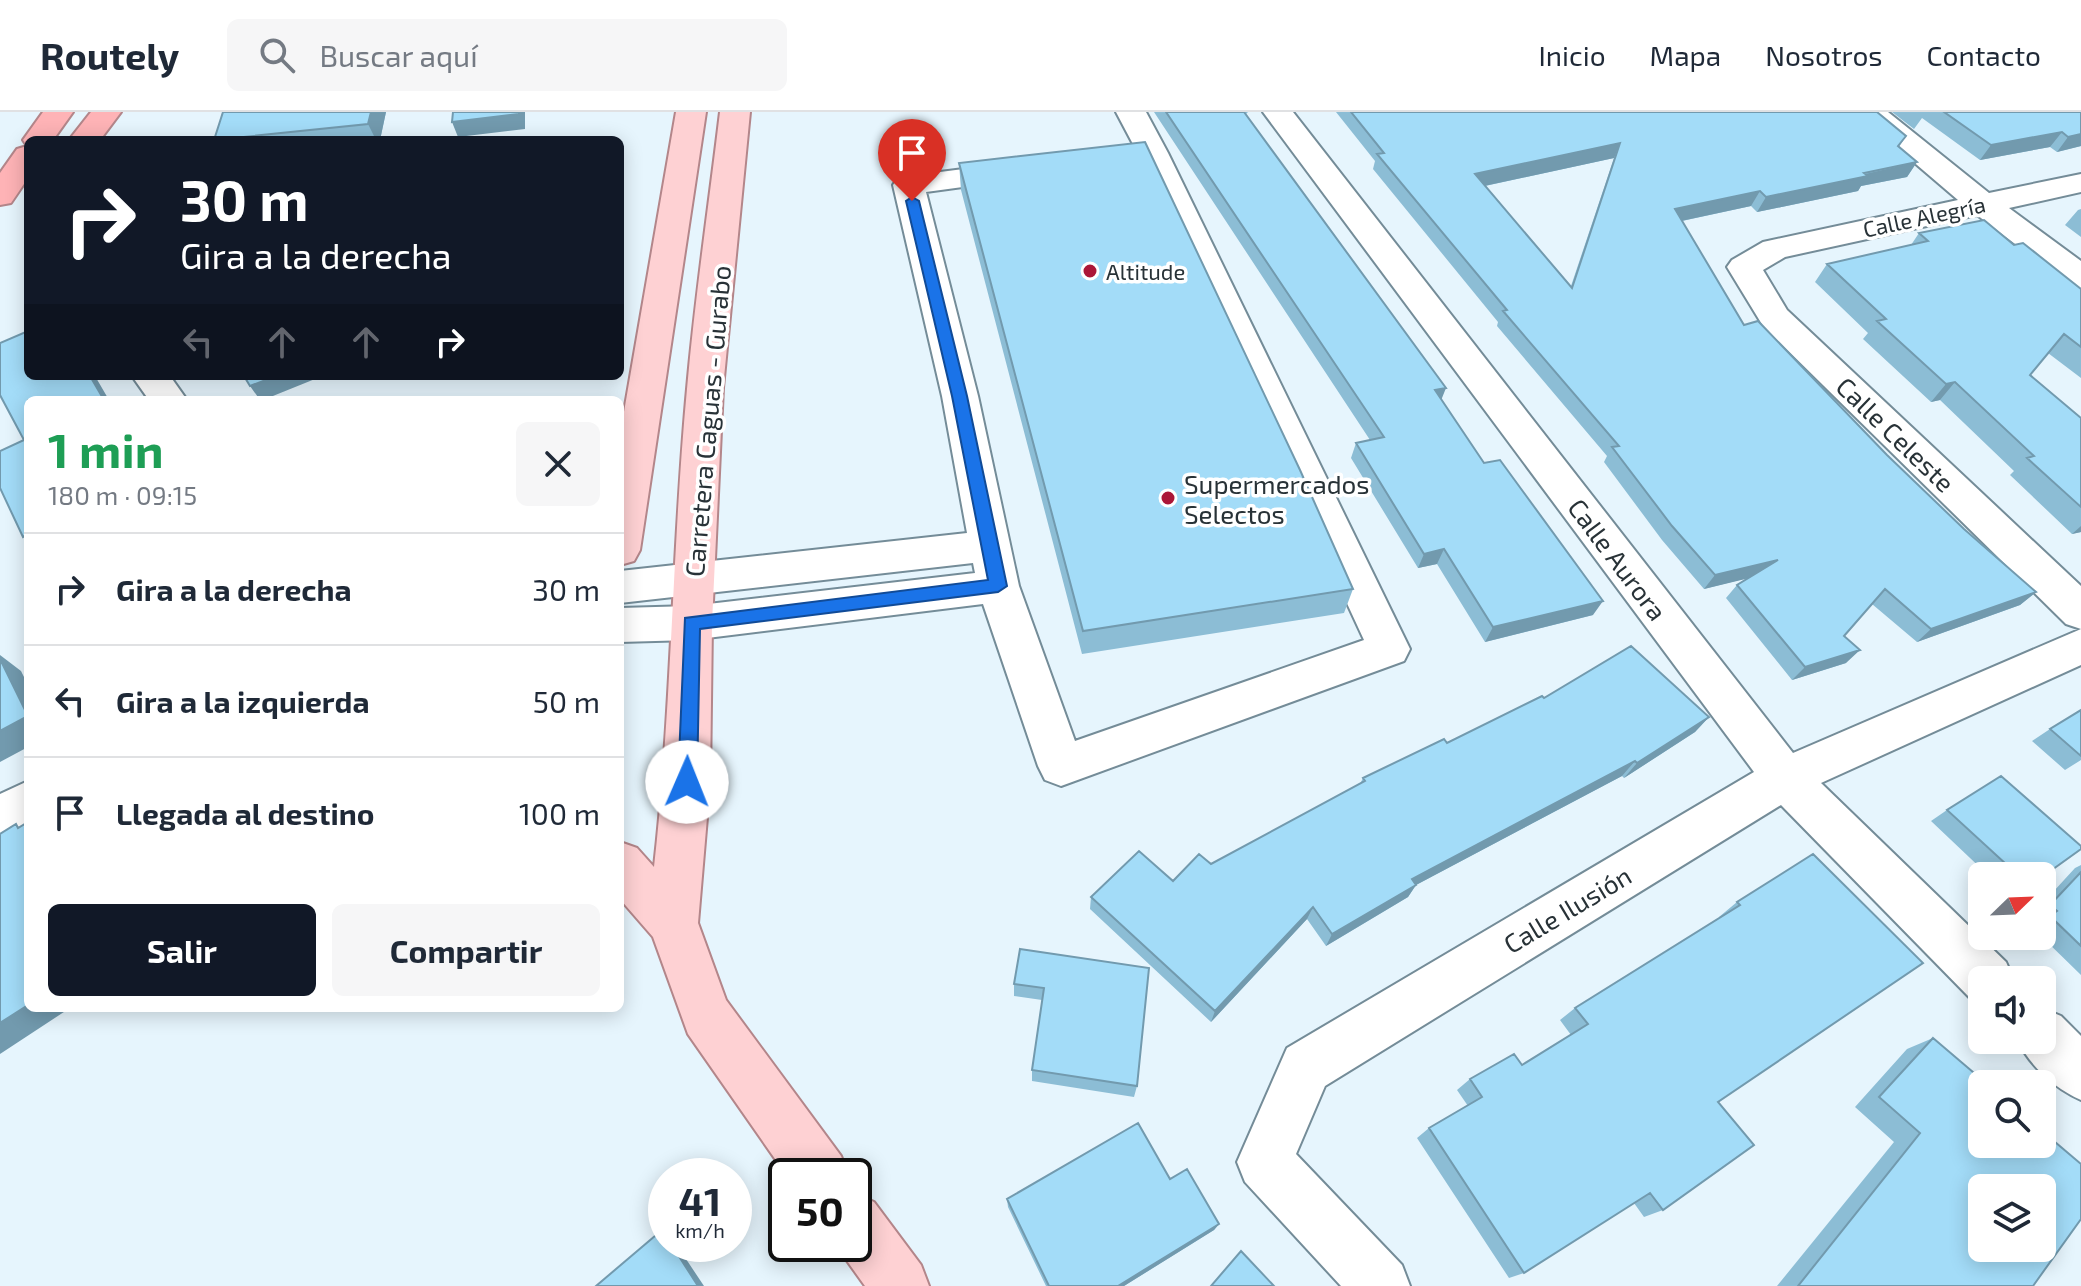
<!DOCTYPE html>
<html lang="es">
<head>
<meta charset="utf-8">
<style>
	:root { --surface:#fff; --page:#f6f6f7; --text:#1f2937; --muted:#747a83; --line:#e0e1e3; --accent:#111827 }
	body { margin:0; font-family:"Exo 2",sans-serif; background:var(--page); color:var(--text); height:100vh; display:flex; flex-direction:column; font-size:30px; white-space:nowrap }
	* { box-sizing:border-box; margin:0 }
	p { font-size:26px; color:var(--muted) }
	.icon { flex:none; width:44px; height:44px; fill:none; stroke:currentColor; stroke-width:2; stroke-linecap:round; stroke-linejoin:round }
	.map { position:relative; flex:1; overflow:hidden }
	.sheet { position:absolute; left:24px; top:284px; width:600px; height:616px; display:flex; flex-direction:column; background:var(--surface); border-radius:12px; box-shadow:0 4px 20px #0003 }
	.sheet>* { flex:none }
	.hud { position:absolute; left:24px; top:24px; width:600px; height:244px; border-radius:12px; box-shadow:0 4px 20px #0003; background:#111827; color:#fff; overflow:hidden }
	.needle { width:52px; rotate:67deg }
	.fabs { position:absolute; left:1968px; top:750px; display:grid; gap:16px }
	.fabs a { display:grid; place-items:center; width:88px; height:88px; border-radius:12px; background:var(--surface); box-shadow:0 4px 20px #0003; font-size:40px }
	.speed { position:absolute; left:648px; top:1046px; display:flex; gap:16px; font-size:40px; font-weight:700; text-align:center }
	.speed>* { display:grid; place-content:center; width:104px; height:104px; border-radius:50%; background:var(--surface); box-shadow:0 4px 20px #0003; line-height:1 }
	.speed small { font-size:20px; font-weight:400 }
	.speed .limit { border:4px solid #111; border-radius:12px; background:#fff; color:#111 }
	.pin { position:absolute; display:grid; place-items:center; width:68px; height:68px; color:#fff; margin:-82px -34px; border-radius:50% 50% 50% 0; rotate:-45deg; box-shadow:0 0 8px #0007 }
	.pin .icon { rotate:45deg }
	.me { position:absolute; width:88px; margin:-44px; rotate:1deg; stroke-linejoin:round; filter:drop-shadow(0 0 6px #0008) }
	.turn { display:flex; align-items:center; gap:28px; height:168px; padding:0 24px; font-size:36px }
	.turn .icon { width:104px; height:104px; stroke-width:2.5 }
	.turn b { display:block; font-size:56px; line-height:68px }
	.lanes { display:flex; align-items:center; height:76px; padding:0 24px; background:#0003; justify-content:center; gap:40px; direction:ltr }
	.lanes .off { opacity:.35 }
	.round { display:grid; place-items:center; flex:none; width:84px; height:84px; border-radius:12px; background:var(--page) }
	.headline { display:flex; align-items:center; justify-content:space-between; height:136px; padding:0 24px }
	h1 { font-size:48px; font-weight:700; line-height:60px; color:#1e9e55 }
	.primary-button { display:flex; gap:16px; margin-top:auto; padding:16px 24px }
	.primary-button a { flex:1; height:92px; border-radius:12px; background:var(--accent); color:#fff; font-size:32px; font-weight:700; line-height:92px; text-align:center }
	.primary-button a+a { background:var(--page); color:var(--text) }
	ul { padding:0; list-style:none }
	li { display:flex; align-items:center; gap:24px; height:112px; padding:0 24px; border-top:2px solid var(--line) }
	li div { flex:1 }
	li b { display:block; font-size:30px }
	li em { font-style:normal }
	header { display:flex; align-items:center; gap:48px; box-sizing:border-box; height:112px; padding:0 40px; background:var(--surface); border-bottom:2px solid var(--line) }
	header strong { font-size:38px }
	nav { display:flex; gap:44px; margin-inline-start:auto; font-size:28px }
	.search { width:560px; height:72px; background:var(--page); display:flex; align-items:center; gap:20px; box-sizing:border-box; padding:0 28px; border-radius:12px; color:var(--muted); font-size:30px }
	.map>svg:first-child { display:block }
</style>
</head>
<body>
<header>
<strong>Routely</strong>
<div class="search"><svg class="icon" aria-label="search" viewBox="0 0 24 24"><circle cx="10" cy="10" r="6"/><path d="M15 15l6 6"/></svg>Buscar aquí</div>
<nav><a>Inicio</a><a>Mapa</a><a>Nosotros</a><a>Contacto</a></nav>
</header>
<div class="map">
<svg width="2081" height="1174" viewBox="0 0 2081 1174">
	<rect width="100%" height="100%" fill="#e6f5fd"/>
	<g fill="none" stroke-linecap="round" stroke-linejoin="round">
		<defs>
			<path id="minor" d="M1116,0h30l22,41 242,496 -6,12 -343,125 -16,-6 -7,-14 -55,-162 -292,36 -71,2v-34l71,-2 284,-33 -2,-10 -353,40v-32l347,-38 -25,-137 -49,-211 5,-7 11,-2 109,-14 11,2 4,7 -4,7 -103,14 52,204 41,190 56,155 289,-101 -221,-477 -52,7 -11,-3 -4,-6 4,-6 54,-9z
				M1263,0h30l500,641 288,-124 -15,-5 -303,-298 -36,-59 5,-7 31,-18 195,-42 -103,-88h33l101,81 92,-19v18l-72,16 72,53v27l-12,-3 -92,-70 -192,42 -22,13 24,40 294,276v79l-260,118 185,179 8,18h-32v22l-12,-4 -189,-193 -456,281 -29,68 106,111 8,21h-69l-96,-104 -8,-20 50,-114 467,-276z
				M132,264h38l17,24h-38z
				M28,669v45l-28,13v-45z
				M2042,896l19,8 20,20v64c-25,-11 -52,-34 -63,-60h24z"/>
			<path id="major" d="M676,0h30l-66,438 -6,11 -14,4v-130z
				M720,0h30l-27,276 -11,235 -2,159 -12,141 28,77 115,156 8,20h-62l-99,-142 -35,-97 -33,-38v-57l17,6 17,19c18,-158 18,-319 33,-478 8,-92 22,-185 33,-277z
				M854,1081l20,9 47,63 8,21h-64l-30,-42h19z"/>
			<path id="highway" d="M43,0h30l-20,28h-25v38l-17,25 -11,2v-32l17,-24 10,-3 -4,-6z
				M91,0h30l-21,28h-31z"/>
		</defs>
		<use href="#minor" stroke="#748c98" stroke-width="4"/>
		<use href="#major" stroke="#b3868a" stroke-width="4"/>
		<use href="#highway" stroke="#b3868a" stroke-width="4"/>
		<use href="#minor" fill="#fff" fill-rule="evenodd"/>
		<use href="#major" fill="#fed1d3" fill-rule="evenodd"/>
		<use href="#highway" fill="#feb3b6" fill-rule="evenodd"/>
	</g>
	<path fill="#8cbdd5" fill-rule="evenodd" d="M223,0h163l-6,28h-166z
		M1154,0h94l-2,2 238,349 109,152 -108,27 -48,-78 -19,4 -67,-110 5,-15 14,-3z
		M1336,0h541l29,24 -7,11 18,15 -10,15 -46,9 -3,5 -101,21 -6,-6 -69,15 62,104 143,130 77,74 72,63 -16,13 -103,37 -45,-38 -28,32 2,27 -54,17 -66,-82 11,-13 10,-7 -43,11 -42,-49 -58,-78 3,-6 -110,-130 1,-4 -125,-153 2,-8zM1614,46l-43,128 -86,-100z
		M1892,0h189v34l-24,6 -7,-5 -70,13 -58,-42 -8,11z
		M959,51l394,426 -9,24 -262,41 -121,-464z
		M2081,97v28l-16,-12 13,-15z
		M1919,121l95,12 67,44v89l-33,-25 -18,22 51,43v114l-9,2 -62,-59 4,-4 -74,-71 -9,2 -68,-63 5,-6 -53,-51 12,-18 84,-19z
		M1544,586l165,19 -14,15 -71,46 -2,-2 -206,109 -8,12 -82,49 -19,-27 -96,103 -121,-113 1,-12 82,-16 38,-17 149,-80 3,-6 84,-35z
		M2081,598v50l-16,10 -33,-29 18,-12z
		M1947,698l95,66h-53l-58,-55z
		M1813,742l-95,248 -55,108 -19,7 -10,-14 -110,70 -15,5 -92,-140 12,-10 39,-22 -11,-16 13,-11 52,-14 49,-30 -11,-15 15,-12 145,-90 -1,-1 18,-15z
		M2081,753v110l-40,-39 1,-32 33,-36z
		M1020,837l117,137 -3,11 -102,-16v-11l10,-70 -28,-4v-12z
		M1933,926l100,248h-256l117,-144 -39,-35 52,-58z
		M1170,1067l49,45 -5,6 -90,56h-78l-38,-79 -1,-8z"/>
	<path fill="#729aae" d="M371,0h15l-6,28h-4l-8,-16z
		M519,0h6v17l-67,8 -6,-15z
		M2062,20l-12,15 -70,13 11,-15z
		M2081,22v12l-24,6 11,-15z
		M1620,31l-6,15 -144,31 5,-15z
		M1917,50l-10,15 -46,9 -3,5 -101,21 9,-15z
		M1760,79l-9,15 -84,18 8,-15z
		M90,264h5l14,24h-5z
		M276,264h38l1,3 -52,21h-3l-10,-14z
		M1955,270l-15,18 -9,2 15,-18z
		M1446,276l-6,15 -5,-13z
		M2081,414v6l-9,2z
		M1444,437l-7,15 -19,4 6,-14z
		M1778,448l-12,14 -62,15 11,-14z
		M2036,480l-16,13 -103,37 14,-13z
		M1603,489l-10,14 -108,27 8,-15z
		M1860,538l-14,13 -54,17 13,-13z
		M0,543l21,16 7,14v62l-28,15z
		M1709,605l-14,15 -71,46 13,-15z
		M1635,649l-13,15 -206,109 -8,12 -82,49 6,-12 80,-55z
		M1313,795l-6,12 -96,103 4,-11z
		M28,893v3h42l-70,46v-31z
		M1219,1112l-5,6 -90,56h-6z
		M671,1132h5l28,42h-6z"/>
	<path fill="#a3dcf8" stroke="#729aae" stroke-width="2" fill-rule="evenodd" d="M223,0h148l-3,12 -154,16z
		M453,0h66v2l-67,8z
		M1166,0h78l202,276 -11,2 49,73 16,-3 103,141 -110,26 -49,-78 -20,5 -68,-111 28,-6z
		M1351,0h526l29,24 -8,10 19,16 -53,11 4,3 -102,21 -6,-6 -85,18 69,116 14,-4 129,134 77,74 72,63 -105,37 -46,-40 -41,47 16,14 -55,17 -68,-82 41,-25 -63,15 -43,-49 -60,-79 7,-1 -116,-135 4,-1 -130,-156 7,-1zM1620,31l-48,145 -97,-114z
		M1944,0h137v22l-13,3 -6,-5 -71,13z
		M1145,30l155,328 53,119 -270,42 -124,-468z
		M1984,108l30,25 9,-2 58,46v58l-17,-13 -34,41 51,43v89l-54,-49 7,-2 -79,-74 -9,2 -69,-63 9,-2 -59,-55 101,-23 -9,-8z
		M28,219v45h62l14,24h-76v134l-5,3 -23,-49v-37l24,-11 -24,-45v-52z
		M244,264h32l-26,10z
		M1631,534l78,71 -72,46 -2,-2 -223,118 4,6 -84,49 -19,-27 -98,104 -124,-114 48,-46 34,30 26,-27 12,10 154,-83 -2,-3 81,-39 3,4 95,-47 2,2z
		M0,547l28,57 -28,15z
		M2081,598v46l-31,-27z
		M2001,664l80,70v3l-39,28 -23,-1 -72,-66z
		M28,710v183l-28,18v-189l16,-10 2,4z
		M1813,742l110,109 -205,139 36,43 -91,65 -13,-17 -126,80 -95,-145 53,-31 -12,-18 44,-25 8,11 66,-41 -13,-16 165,-103 -3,-3z
		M2081,760v74l-31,-30 7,-5 -7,-6z
		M1020,837l129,19 -12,118 -105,-16 12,-82 -30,-4z
		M1933,926l54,46h-5v60h60v-13l39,33v55l-48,67h-235l122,-153 -41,-36zM1982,1076h60v60h-60z
		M1138,1011l32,56 17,-10 32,55 -101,62h-69l-42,-87z
		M662,1118l4,6v8h5l27,42h-102z
		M1241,1139l33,35h-63z"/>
	<path fill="#1a73e8" stroke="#114b97" stroke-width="2" d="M912,85l7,4 48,195 40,190 -9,6 -298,37 -3,153 -3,6 -7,3 -7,-3 -2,-6 7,-164 303,-38 -36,-184 -46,-195z"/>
	<g fill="#ab1638" stroke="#fff" stroke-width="3">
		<circle cx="1090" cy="159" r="8"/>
		<circle cx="1168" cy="386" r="8"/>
	</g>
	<g text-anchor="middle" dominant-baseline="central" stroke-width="7" stroke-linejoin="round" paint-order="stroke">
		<g font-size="22" fill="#283237" stroke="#fff">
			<text transform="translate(1924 104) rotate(-12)">Calle Alegría</text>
		</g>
		<g font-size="22" fill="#283237" stroke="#fff" text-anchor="start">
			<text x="1106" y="159">Altitude</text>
		</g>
		<g font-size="26" fill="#283237" stroke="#fff">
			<text transform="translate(707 309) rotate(-85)">Carretera Caguas - Gurabo</text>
			<text transform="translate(1896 322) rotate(44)">Calle Celeste</text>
			<text transform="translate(1618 447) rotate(53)">Calle Aurora</text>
			<text transform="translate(1567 797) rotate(-31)">Calle Ilusión</text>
		</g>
		<g font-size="26" fill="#283237" stroke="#fff" text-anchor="start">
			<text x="1184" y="371">Supermercados<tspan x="1184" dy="30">Selectos</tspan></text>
		</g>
	</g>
</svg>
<div class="fabs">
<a><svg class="needle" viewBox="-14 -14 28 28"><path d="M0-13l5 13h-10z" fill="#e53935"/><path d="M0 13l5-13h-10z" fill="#747a83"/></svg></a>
<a><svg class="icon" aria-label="sound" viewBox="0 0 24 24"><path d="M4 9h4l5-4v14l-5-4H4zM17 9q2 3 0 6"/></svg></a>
<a><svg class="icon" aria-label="search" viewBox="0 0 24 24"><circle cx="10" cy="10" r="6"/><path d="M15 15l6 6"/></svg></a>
<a><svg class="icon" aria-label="layers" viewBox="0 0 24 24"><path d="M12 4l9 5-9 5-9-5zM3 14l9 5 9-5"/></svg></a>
</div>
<div class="speed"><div>41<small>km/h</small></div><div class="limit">50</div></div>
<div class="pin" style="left:912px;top:89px;background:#d93025"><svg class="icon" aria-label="arrive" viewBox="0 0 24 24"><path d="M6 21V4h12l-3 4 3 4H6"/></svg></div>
<svg class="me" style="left:687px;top:670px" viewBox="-20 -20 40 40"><circle r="19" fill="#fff"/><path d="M0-13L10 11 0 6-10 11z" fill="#1a73e8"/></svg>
<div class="hud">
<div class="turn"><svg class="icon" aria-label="right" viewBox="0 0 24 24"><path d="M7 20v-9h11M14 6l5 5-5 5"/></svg><div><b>30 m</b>Gira a la derecha</div></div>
<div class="lanes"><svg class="icon off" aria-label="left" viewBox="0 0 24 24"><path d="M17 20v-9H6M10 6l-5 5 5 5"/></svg><svg class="icon off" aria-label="ahead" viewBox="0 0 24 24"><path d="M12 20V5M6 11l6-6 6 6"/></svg><svg class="icon off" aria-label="ahead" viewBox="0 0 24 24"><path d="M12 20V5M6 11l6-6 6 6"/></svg><svg class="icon" aria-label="right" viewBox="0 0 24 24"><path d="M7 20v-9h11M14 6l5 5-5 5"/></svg></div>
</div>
<section class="sheet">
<div class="headline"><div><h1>1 min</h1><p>180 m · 09:15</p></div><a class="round"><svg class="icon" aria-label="close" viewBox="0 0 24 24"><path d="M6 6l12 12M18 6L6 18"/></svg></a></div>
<ul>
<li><svg class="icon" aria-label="right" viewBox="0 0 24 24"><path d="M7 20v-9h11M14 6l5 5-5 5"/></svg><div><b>Gira a la derecha</b></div><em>30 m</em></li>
<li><svg class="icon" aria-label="left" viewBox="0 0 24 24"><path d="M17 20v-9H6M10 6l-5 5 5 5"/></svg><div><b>Gira a la izquierda</b></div><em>50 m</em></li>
<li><svg class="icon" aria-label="arrive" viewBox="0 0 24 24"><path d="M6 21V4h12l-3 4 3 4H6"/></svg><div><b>Llegada al destino</b></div><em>100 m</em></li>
</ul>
<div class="primary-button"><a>Salir</a><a>Compartir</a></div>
</section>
</div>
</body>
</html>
